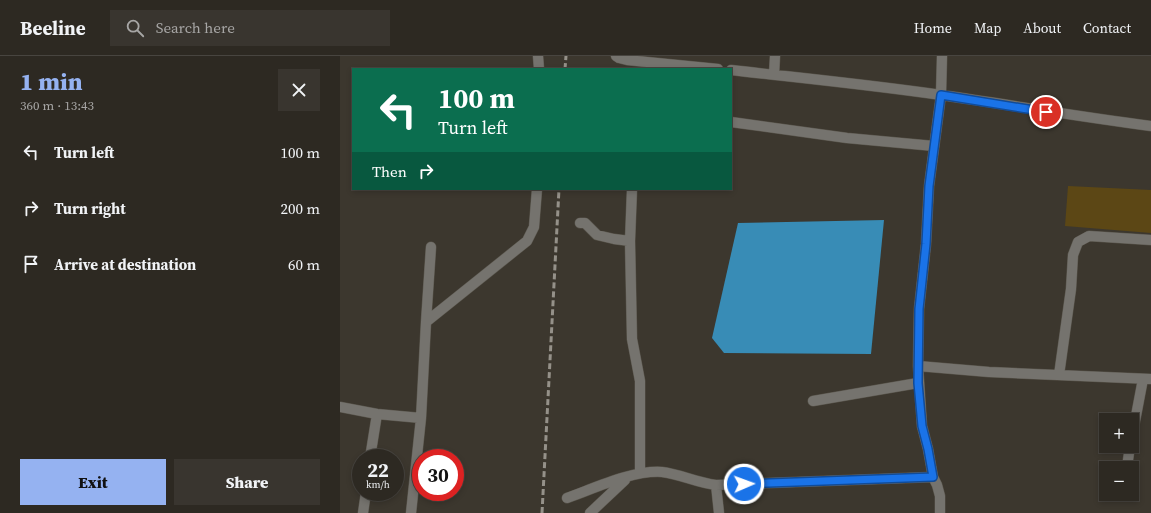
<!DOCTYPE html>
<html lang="en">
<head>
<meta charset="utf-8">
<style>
	:root { --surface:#2d2922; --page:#39352f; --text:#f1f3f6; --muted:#a7a6a5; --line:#484540; --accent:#95b2f1 }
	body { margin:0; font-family:"Source Serif 4",serif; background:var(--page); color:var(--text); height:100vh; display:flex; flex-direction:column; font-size:15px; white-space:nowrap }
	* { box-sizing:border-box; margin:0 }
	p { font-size:13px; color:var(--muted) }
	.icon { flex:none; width:22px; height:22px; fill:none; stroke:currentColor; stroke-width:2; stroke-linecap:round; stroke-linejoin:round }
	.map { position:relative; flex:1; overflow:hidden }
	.details { display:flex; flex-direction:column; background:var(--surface); width:340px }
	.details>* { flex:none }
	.banner { position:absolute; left:12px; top:12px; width:380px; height:122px; border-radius:0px; box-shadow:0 2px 6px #0003,0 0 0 1px var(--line); background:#0b6e4f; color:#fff; overflow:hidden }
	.tools { position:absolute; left:759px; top:357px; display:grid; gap:8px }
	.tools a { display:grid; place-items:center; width:40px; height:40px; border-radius:0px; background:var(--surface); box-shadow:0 2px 6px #0003,0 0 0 1px var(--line); font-size:20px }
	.speed { position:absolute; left:12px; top:393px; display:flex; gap:8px; font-size:20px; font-weight:700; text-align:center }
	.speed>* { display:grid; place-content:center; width:52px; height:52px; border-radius:50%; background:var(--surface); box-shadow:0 2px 6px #0003,0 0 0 1px var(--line); line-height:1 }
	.speed small { font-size:10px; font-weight:400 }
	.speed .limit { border:6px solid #d22; background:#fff; color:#111 }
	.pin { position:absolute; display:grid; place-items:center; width:34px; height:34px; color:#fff; margin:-17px; border:2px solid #fff; border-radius:50%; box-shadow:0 1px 4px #0007 }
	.me { position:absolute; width:44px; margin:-22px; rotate:88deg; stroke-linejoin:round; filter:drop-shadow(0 0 3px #0008) }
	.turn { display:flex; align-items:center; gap:14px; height:84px; padding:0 20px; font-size:18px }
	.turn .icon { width:52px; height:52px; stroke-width:2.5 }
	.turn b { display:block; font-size:28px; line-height:34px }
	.then { display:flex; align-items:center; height:38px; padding:0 20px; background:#0003; gap:8px; font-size:15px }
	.round { display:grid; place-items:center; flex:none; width:42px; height:42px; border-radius:0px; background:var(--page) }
	.overview { display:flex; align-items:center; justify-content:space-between; height:68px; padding:0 20px }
	h1 { font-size:24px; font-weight:800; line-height:30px; color:var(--accent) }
	.action { display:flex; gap:8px; margin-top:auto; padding:8px 20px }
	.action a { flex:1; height:46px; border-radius:0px; background:var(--accent); color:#111; font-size:16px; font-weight:800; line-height:46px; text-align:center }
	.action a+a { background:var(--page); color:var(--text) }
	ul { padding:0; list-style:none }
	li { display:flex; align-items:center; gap:12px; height:56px; padding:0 20px }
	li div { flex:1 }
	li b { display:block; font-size:15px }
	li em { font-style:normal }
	header { display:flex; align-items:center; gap:24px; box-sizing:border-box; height:56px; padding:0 20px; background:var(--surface); border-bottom:1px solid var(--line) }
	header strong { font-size:19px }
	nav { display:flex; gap:22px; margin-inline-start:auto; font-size:14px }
	.search { width:280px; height:36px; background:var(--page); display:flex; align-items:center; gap:10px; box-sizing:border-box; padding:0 14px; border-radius:0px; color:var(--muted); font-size:15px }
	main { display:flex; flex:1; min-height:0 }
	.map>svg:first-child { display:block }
</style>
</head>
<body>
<header>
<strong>Beeline</strong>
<div class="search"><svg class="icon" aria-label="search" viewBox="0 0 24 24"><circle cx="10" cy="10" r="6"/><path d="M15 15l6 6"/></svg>Search here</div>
<nav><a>Home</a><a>Map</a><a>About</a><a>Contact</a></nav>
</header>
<main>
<section class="details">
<div class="overview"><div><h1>1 min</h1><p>360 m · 13:43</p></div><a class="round"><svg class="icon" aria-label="close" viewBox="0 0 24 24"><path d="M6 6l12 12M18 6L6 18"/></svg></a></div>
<ul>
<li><svg class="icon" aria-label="left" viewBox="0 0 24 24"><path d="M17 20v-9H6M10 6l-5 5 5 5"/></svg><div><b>Turn left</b></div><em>100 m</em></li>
<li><svg class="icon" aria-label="right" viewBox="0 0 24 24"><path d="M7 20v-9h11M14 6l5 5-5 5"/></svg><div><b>Turn right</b></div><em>200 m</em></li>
<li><svg class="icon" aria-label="arrive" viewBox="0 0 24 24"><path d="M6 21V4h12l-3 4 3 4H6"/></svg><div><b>Arrive at destination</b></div><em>60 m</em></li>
</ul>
<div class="action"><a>Exit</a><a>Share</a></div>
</section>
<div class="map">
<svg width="811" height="457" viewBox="0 0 811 457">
	<rect width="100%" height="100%" fill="#3c372e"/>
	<path fill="#5c4715" d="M728,130l83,4v43l-86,-7z"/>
	<path fill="#388cb6" d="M544,164l-13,134 -147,-1 -12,-15 26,-115z"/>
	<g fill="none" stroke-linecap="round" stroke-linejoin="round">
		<defs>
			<path id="minor" d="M198,0l1,13
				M276,0l3,2 8,2 91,9
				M391,14c70,8 141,15 210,25 70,10 140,22 210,31
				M434,19l1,-19
				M391,66l116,16 87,8
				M292,133l-2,52 2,98 8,42v91
				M240,167h5l12,12 17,4 16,2
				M86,266l5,-75
				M578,310l71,6 162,7
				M719,319l12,-86 2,-34 5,-13 11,-6 62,4
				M473,345l105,-18
				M0,351l37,7 44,4
				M792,381l11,-58
				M30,402l7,-44
				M788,404l2,-14
				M376,429l3,28
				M227,442c28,-10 66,-28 95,-26 18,2 35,11 54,13l217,-8
				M23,457l3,-21
				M71,457l10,-95 5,-96 101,-81 7,-14 3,-38
				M250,457l35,-33
				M600,457v-17l-3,-11 -4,-8 -5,-28 -6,-23 -4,-60 1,-57 7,-65 3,-58 12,-91 1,-39"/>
		</defs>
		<use href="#minor" stroke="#59554c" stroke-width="11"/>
		<use href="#minor" stroke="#75736e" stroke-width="10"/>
		<path stroke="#959189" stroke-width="3" stroke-dasharray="6 3" stroke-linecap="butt" d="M225,13l1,-13
			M202,457l17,-324"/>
	</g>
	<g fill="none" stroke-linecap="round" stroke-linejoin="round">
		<defs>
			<path id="route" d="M404,428l189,-7 -5,-28 -6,-23 -4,-43 1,-74 7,-65 3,-58 12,-91 105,17"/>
		</defs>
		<use href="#route" stroke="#114b97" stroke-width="10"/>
		<use href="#route" stroke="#1a73e8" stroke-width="7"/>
	</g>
</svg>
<div class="tools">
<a>+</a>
<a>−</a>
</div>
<div class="speed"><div>22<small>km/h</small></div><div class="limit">30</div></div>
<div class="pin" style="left:706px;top:56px;background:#d93025"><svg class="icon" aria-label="arrive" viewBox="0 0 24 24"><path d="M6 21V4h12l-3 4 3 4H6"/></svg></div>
<svg class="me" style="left:404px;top:428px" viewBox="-20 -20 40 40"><circle r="17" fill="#1a73e8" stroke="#fff" stroke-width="3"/><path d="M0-11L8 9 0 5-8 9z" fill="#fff"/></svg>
<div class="banner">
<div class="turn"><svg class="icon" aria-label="left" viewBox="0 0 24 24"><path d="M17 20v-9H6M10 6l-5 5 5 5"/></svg><div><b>100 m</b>Turn left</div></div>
<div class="then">Then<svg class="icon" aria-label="right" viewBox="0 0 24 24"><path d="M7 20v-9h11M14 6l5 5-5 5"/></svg></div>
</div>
</div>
</main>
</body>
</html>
